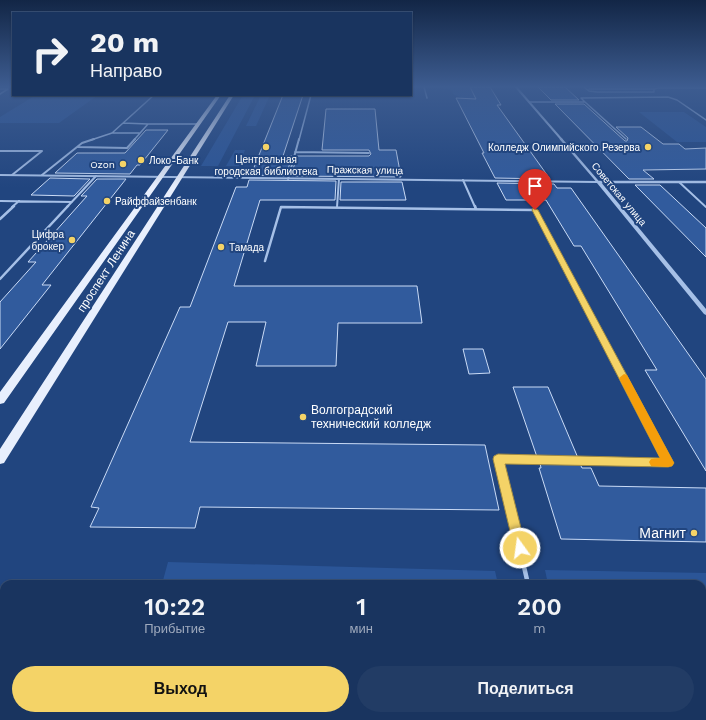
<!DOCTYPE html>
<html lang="ru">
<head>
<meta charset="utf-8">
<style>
	:root { --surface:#19345f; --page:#223c65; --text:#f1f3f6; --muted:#9faabd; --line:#374f74; --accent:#f4d367 }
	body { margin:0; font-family:"Work Sans",sans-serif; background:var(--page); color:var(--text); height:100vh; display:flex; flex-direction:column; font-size:15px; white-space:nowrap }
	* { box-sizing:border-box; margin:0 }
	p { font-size:13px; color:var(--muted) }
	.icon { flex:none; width:22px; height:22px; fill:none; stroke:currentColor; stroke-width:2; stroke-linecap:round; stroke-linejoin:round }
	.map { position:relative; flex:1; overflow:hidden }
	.details { position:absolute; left:0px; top:580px; width:706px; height:140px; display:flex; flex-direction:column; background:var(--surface); border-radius:12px 12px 0 0; box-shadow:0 1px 3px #0004,0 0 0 1px var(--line) }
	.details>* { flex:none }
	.banner { position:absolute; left:12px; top:12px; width:400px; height:84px; border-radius:0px; box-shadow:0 1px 3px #0004,0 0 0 1px var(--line); background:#19345f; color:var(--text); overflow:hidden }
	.pin { position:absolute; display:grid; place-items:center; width:34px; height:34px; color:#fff; margin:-41px -17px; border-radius:50% 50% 50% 0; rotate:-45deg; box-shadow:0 0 4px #0007 }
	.pin .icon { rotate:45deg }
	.me { position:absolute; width:44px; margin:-22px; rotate:346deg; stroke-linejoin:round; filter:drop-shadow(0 0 3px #0008) }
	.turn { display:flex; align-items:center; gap:14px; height:84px; padding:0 12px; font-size:18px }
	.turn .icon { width:52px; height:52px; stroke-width:2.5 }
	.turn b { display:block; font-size:28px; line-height:34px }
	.eta { display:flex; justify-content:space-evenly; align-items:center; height:68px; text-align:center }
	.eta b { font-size:24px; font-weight:600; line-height:28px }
	.button { display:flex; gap:8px; margin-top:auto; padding:8px 12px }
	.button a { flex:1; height:46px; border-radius:24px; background:var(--accent); color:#111; font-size:16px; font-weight:600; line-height:46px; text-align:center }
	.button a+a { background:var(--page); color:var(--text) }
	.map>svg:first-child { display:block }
</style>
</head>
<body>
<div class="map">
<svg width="706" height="720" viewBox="0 0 706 720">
	<rect width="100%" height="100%" fill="#21457f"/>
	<path fill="#2b5597" d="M434,87h36l6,12h-12l-11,-5 -1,-4z
		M36,95h62l-39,28h-59v-6z
		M243,95h12l-37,71h-17z
		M261,95h9l-14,31h-10z
		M639,112h45l22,15v15h-29z
		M235,150h10l-6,16h-13z
		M168,562l327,9 3,13h-336z
		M545,570l161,3v94h-4v-83h-154z"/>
	<path fill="#315b9d" stroke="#cadbf6" d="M470,87h20l11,18h-4l53,74 -55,-1 -13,-25h2l-28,-55 20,1z
		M538,87h27l14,13h-28z
		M283,95h20l-20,61h9l-6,20 -35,-1z
		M555,104h29l41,37h2l1,-3 -12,-11h25l22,17h16l6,5 21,-1v21l-63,1 11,9h-25z
		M326,109h49l4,41h17l5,27 -110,-1 6,-20h72l2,-2 -2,-4h-47z
		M146,130h22l-28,35h-3l-7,9 -75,-1 22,-20h48z
		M50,178l40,1 -16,17 -43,-1z
		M97,179h29l-84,106h9l-51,64v-47l36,-40h-8l59,-66h-6z
		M249,180l87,1 -1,19h-75l-26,86h183l5,37h-84l-2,43h-80l10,-44h-38l-38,120 295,3 14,65 -299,-3 -5,21 -105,-1 9,-19 -8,-1 89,-200h10l46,-120h11z
		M341,182h61l4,18h-66z
		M497,183l57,1 3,4h14l135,191v92l-61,-101h12l-76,-124h-7l-28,-46h-40z
		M635,185h25l46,43v29z
		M463,349h20l7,24 -21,1z
		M513,387h35l30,71 -41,-1z
		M540,463l40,1 2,4h9l8,18 107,2v54l-145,-3 -22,-71h2z"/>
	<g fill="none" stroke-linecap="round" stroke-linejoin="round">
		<path stroke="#a6c0e7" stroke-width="1.5" d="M424,87l3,11
			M584,87l5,4 8,1h57v-3l4,-1h48
			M0,89h8l-8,5
			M589,89h65
			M529,102h56l-4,-4 87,-1 9,3 29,20
			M585,102l41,37
			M123,123l25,1
			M112,133h27
			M91,140l21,-7 42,-38
			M134,140l14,-16h50
			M299,140l12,-45"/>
		<path stroke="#a6c0e7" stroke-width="2" d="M78,147l49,1 8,-9
			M0,151h42l-30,24
			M295,152l74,1
			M42,175l40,-32 12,-4
			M288,179l11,-40
			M463,180l12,27
			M679,182l27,25
			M0,201l72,1
			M12,207l7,-6
			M67,207l29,-31
			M281,207h16
			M337,207l2,-28"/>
		<path stroke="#a6c0e7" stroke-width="2.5" d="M475,206l1,3
			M0,219l14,-13
			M265,261l16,-54 254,3 44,83
			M0,279l68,-73"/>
		<path stroke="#a6c0e7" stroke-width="3" d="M578,292l58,110"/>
		<path stroke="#a6c0e7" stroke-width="3.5" d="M518,542l-20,-83 170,4 -32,-62"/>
		<path stroke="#a6c0e7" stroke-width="4.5" d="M518,541l10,43
			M557,716l1,4"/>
		<path stroke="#a6c0e7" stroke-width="2" d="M516,87l46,53"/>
		<path stroke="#a6c0e7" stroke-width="2.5" d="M561,139l37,43h108"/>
		<path fill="#a6c0e7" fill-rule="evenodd" d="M0,174l598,7h2l106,128v6l-2,-1 -107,-131 -597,-7z"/>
		<path fill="#e8effd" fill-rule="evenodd" d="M217,95h4l-217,308 -4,1v-12z
			M230,95h4l-230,368 -4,1v-15z"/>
	</g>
	<linearGradient id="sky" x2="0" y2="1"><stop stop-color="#122646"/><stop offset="0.46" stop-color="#3d5c90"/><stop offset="1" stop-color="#3d5c90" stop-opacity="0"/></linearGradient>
	<rect width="706" height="188" fill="url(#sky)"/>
	<path fill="#f4d367" stroke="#9f8943" d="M533,208l5,2 136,253 -2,3 -4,1 -163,-3 21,84 -1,4 -5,2 -5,-2 -1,-4 -21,-89 1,-3 4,-2 162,4 -128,-248z"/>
	<path fill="#f59e0b" d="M624,374l3,1 45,84 2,4 -2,3 -4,1 -17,-1 -2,-4 2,-3 9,-1 -41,-80z"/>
	<g fill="#f4d367" stroke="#21457f" stroke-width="1.5">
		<circle cx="266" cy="147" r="4"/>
		<circle cx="648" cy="147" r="4"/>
		<circle cx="141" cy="160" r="4"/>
		<circle cx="123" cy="164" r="4"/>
		<circle cx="107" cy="201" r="4"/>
		<circle cx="72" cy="240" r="4"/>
		<circle cx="221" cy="247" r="4"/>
		<circle cx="303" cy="417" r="4"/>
		<circle cx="694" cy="533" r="4"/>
	</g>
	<g text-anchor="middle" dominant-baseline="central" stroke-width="4" stroke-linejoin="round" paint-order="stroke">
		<g font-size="10" fill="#fff" stroke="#21457f" text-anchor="end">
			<text x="640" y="147">Колледж Олимпийского Резерва</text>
			<text x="266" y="159" text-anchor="middle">Центральная<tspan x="266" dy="12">городская библиотека</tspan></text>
			<text x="149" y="160" text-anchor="start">Локо-Банк</text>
			<text x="115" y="164">Ozon</text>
			<text x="115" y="201" text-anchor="start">Райффайзенбанк</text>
			<text x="64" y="234">Цифра<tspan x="64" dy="12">брокер</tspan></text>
			<text x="229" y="247" text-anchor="start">Тамада</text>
		</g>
		<g font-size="10" fill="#fff" stroke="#21457f">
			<text transform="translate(365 170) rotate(1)">Пражская улица</text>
			<text transform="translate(619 194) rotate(50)">Советская улица</text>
		</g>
		<g font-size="12" fill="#fff" stroke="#21457f">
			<text transform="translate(106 271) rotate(-57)">проспект Ленина</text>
		</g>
		<g font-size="12" fill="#fff" stroke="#21457f" text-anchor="start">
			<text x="311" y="410">Волгоградский<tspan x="311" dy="14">технический колледж</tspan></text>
		</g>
		<g font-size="14" fill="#fff" stroke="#21457f" text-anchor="end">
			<text x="686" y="533">Магнит</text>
		</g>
	</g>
</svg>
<div class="pin" style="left:535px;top:210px;background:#d93025"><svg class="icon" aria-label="arrive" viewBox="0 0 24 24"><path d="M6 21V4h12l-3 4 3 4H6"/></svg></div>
<svg class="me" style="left:520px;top:548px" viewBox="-20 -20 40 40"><circle r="17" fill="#f4d367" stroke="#fff" stroke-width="3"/><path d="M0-11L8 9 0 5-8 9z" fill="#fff"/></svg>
<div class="banner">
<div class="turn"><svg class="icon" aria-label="right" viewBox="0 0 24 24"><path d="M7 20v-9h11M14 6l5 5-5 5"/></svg><div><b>20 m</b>Направо</div></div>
</div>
<section class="details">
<div class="eta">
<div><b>10:22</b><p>Прибытие</p></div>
<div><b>1</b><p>мин</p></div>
<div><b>200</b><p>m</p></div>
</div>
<div class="button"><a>Выход</a><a>Поделиться</a></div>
</section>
</div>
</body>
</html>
